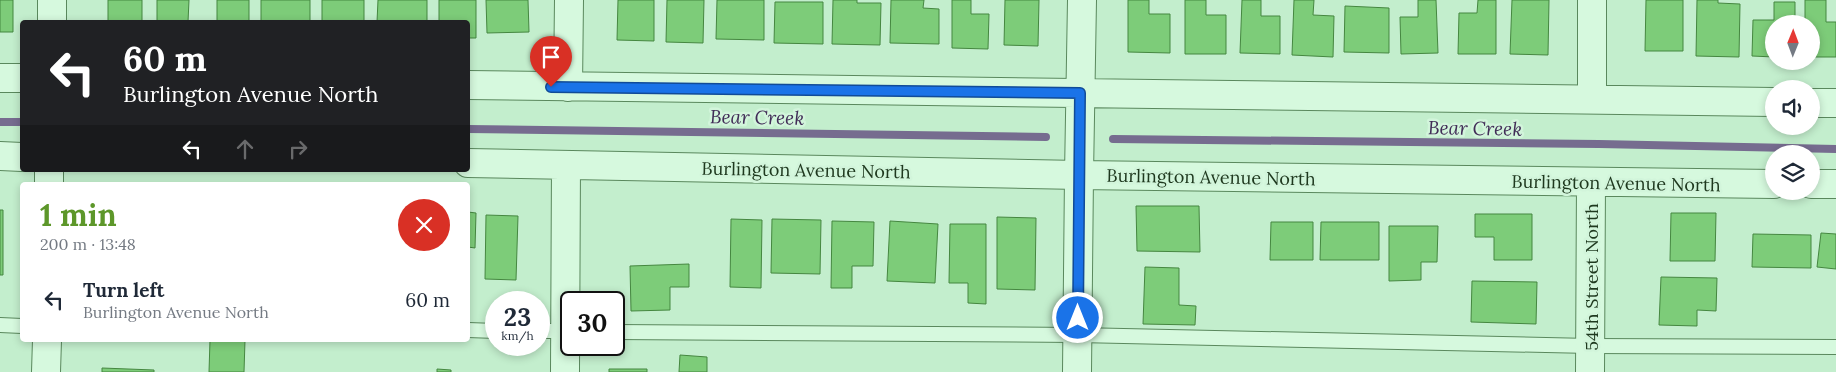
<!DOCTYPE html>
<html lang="en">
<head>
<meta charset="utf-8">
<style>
	:root { --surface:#fff; --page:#f6f6f7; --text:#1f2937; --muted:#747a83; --accent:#5d972a }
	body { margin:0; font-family:Lora,serif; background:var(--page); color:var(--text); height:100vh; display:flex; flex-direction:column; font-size:19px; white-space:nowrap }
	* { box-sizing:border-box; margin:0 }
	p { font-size:16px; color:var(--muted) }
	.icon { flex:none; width:28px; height:28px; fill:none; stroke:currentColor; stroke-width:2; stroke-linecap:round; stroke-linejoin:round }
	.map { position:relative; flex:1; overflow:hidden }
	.side { position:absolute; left:20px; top:182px; width:450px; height:160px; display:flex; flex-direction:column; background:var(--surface); border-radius:5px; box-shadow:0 2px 8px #0003 }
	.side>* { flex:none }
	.guide { position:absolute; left:20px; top:20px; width:450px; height:152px; border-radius:5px; box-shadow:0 2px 8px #0003; background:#202124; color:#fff; overflow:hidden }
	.needle { width:32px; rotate:1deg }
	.controls { position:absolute; left:1765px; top:15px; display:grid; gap:10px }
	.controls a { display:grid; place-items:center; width:55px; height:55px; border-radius:50%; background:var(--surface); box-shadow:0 2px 8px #0003; font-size:25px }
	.speed { position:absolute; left:485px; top:291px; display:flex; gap:10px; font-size:25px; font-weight:700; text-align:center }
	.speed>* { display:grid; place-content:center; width:65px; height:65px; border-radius:50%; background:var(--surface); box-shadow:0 2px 8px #0003; line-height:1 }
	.speed small { font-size:12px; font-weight:400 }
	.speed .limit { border:2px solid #111; border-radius:8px; background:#fff; color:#111 }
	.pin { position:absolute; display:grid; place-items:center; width:42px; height:42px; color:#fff; margin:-51px -21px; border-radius:50% 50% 50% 0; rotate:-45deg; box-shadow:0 0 5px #0007 }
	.pin .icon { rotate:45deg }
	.me { position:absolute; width:55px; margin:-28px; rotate:0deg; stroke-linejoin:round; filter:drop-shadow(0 0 4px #0008) }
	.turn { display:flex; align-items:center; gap:18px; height:105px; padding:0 20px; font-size:22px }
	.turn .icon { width:65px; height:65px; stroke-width:2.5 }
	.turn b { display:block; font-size:35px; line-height:42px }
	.lanes { display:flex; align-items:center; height:48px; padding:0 20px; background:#0003; justify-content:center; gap:25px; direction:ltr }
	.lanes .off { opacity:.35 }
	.round { display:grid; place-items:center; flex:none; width:52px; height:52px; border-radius:26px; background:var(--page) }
	.overview { display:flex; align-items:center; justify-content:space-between; height:85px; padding:0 20px }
	h1 { font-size:30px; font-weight:800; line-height:38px; color:var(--accent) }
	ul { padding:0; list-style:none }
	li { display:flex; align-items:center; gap:15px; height:65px; padding:0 20px }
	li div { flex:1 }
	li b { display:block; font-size:19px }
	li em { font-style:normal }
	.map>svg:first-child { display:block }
</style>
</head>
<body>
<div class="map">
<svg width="1836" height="372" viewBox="0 0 1836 372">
	<rect width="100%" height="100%" fill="#c3eecd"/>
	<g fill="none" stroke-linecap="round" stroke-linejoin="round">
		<path stroke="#766c8f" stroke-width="8" d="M0,122h22
			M468,129l578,8
			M1113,139l486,5 237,5"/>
	</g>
	<path fill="#7dcc79" stroke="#458740" d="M0,0h13v32h-13z
		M108,0h34v22h-34z
		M157,0h32l-1,22h-31z
		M217,0h32v22h-32z
		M261,0h49v22h-49z
		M322,0h42v22h-42z
		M378,0h49v22h-50z
		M439,0h37v38h-8v-16h-29z
		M486,0h42l1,32 -42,1z
		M618,0h36v41l-37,-1z
		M667,0h37l-1,43 -37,-1z
		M717,0h47v40l-48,-1z
		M833,0h24v3h24l-1,42 -48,-1z
		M891,0h33l-1,8 16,1v35l-49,-1z
		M952,0h19v14h18l-1,35 -36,-1z
		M1005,0h34l-1,46 -34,-1z
		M1128,0h21v14h21v39l-42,-1z
		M1185,0h21v15h20v39h-41z
		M1242,0h19v16h19v38l-40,-1z
		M1294,0h20l-1,15 21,1 -1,41 -41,-2z
		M1418,0h18l2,53 -37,1 -1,-37h18z
		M1478,0h18v54h-38l1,-41h18z
		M1512,0h37l-1,55 -38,-1z
		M1646,0h37v51h-38z
		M1697,0h21v3l22,1 -1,53 -43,-1z
		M1805,0h21v22h10v35h-25v-33h-6z
		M775,2h48v42l-49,-1z
		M1774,2h21v22h-21v33l-22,-1 1,-36h21z
		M1345,6l44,2v45l-45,-1z
		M1136,206h63l1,46 -63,-1z
		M0,210h3v65h-3z
		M468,212l8,1 -1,35 -7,-1z
		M1671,213h45l-1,48h-45z
		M1475,214h57v46h-38v-23h-19z
		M486,215l32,1 -2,64 -31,-1z
		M997,217l39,1 -1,72 -38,-1z
		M731,219l31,1 -1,68 -31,-1z
		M772,219l49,1 -1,54 -49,-1z
		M832,221l42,1 -1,44h-21v22h-21z
		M890,221l48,3 -3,59 -48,-2z
		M1271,222h42v38h-43z
		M1321,222h58v38h-59z
		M950,224h36v80l-18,-1v-20h-19z
		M1389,226h49l-1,36h-16v18l-32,1z
		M1821,233l15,1v35l-19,-2z
		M1753,234l58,1v33l-59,-1z
		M689,264v23h-19v23l-39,1 -1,-45z
		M1145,267l34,1v37l17,1 -1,19 -52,-1z
		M1661,277l56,1 -1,33 -19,-1v16l-38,-1z
		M1472,281l65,1 -1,42 -65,-2z
		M210,340h35l-1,32h-35z
		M680,355l27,2v15h-28z
		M102,368l52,2v2h-52z
		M437,369l14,1v2h-14z
		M609,369h38v3h-38z"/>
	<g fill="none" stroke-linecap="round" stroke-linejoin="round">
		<defs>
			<path id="service" d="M0,325l22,1
				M468,330l28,1
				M539,331h32
				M614,332l464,3 512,11 246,1"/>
			<path id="minor" d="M52,22v-22
				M0,78h22
				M468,85l1306,17
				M568,87l1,-87
				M1592,99v-99
				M1811,103h25
				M0,156l22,1
				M468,163l611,12 695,9
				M1811,184h25
				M49,185v-15
				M46,372l1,-32
				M565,372l1,-207
				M1077,372l2,-197 3,-175
				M1590,372l1,-189"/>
		</defs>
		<use href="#service" stroke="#5a885d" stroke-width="16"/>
		<use href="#minor" stroke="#5a885d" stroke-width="30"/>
		<use href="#service" stroke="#d6f9de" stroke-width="14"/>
		<use href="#minor" stroke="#d6f9de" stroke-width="28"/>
	</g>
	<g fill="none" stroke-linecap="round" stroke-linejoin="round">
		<defs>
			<path id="route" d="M551,87l529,6 -2,225"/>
		</defs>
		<use href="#route" stroke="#114b97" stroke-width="12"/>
		<use href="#route" stroke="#1a73e8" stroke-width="9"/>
	</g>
	<g text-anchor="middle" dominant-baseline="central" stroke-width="5" stroke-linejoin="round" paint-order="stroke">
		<g font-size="18" fill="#1e381e" stroke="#d2f5db">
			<text transform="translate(806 170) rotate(1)">Burlington Avenue North</text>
			<text transform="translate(1211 177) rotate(1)">Burlington Avenue North</text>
			<text transform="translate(1616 183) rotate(1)">Burlington Avenue North</text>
			<text transform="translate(1591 277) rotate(-90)">54th Street North</text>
		</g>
		<g font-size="19" font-style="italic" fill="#412d57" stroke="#d2f5db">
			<text transform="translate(757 117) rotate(1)">Bear Creek</text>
			<text transform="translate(1475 128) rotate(1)">Bear Creek</text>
		</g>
	</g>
</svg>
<div class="controls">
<a><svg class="needle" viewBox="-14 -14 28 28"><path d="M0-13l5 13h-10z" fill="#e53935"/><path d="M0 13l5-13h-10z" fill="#747a83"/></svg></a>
<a><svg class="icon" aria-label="sound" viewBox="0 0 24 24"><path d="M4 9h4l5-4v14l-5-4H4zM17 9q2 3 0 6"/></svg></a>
<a><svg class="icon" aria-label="layers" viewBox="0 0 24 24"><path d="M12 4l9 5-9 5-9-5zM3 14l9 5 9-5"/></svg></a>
</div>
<div class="speed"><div>23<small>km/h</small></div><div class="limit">30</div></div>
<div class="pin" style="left:551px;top:87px;background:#d93025"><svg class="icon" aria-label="arrive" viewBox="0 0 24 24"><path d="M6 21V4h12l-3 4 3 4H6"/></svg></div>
<svg class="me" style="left:1078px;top:318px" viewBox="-20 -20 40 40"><circle r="17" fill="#1a73e8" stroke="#fff" stroke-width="3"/><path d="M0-11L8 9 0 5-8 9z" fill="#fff"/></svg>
<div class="guide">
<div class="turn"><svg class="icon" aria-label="left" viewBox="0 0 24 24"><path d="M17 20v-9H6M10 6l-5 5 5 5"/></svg><div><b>60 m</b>Burlington Avenue North</div></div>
<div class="lanes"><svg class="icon" aria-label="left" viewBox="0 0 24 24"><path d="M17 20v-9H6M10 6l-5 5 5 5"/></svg><svg class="icon off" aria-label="ahead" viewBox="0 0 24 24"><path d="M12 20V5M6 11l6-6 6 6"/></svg><svg class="icon off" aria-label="right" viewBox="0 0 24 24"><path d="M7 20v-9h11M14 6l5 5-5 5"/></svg></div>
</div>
<section class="side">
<div class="overview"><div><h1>1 min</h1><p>200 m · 13:48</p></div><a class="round" style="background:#d93025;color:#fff"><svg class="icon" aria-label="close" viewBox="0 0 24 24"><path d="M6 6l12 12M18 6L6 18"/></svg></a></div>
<ul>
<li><svg class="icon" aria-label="left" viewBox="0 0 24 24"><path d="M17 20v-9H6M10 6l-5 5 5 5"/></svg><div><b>Turn left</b><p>Burlington Avenue North</p></div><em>60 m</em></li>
</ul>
</section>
</div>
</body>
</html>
